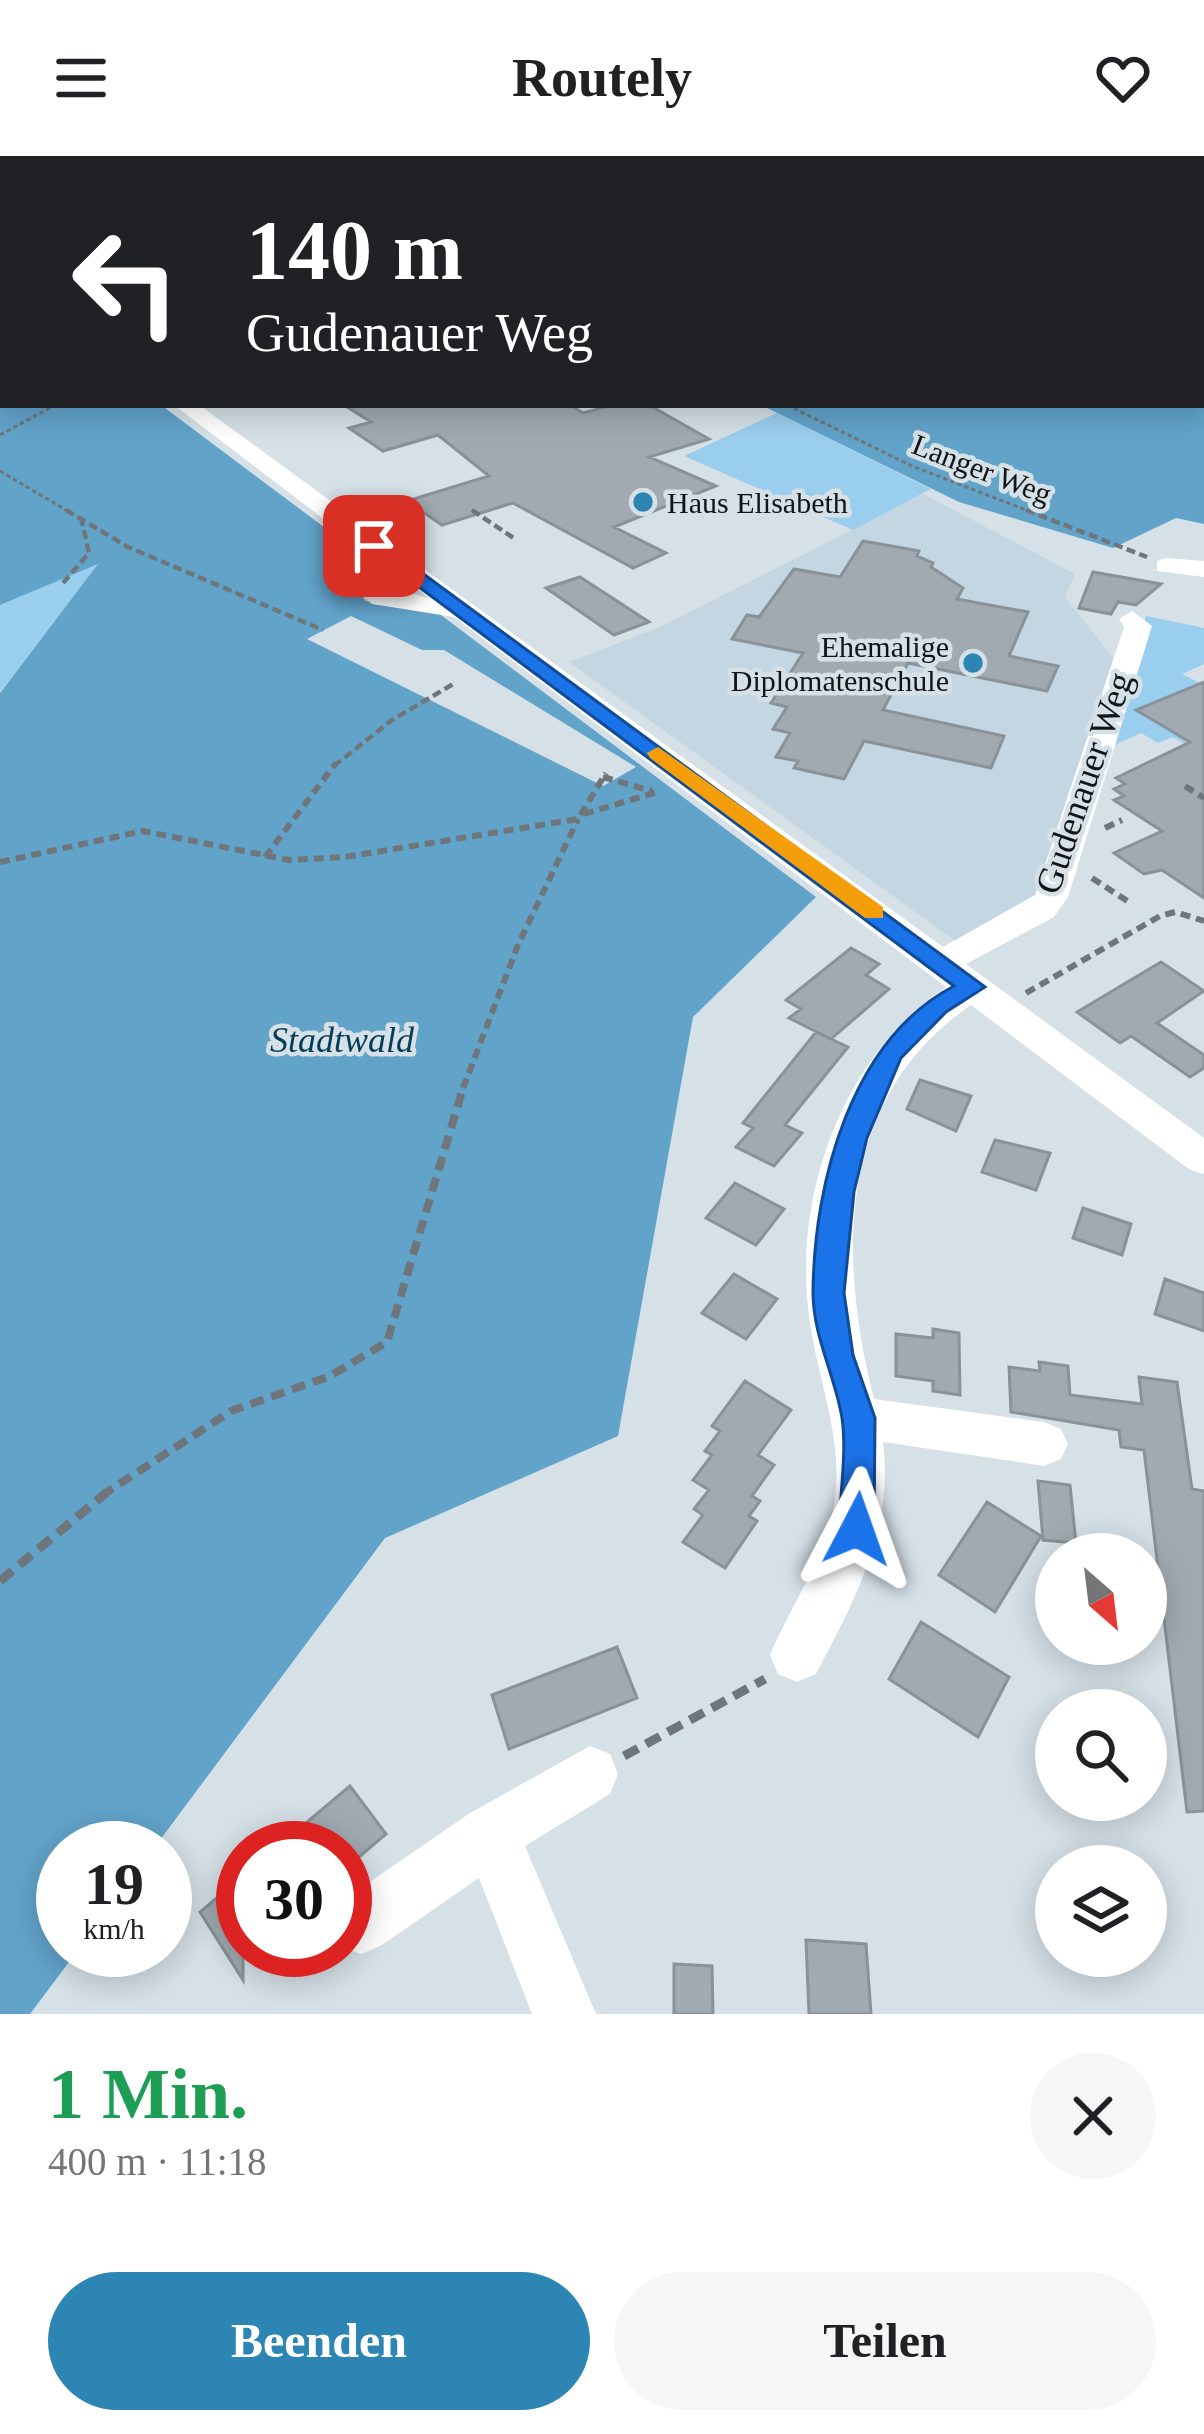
<!DOCTYPE html>
<html lang="de">
<head>
<meta charset="utf-8">
<style>
	:root { --surface:#fff; --page:#f6f6f6; --text:#202124; --muted:#757577; --accent:#2d85b3 }
	body { margin:0; font-family:Georgia,serif; background:var(--page); color:var(--text); height:100vh; display:flex; flex-direction:column; font-size:45px; white-space:nowrap }
	* { box-sizing:border-box; margin:0 }
	p { font-size:39px; color:var(--muted) }
	.icon { flex:none; width:66px; height:66px; fill:none; stroke:currentColor; stroke-width:2; stroke-linecap:round; stroke-linejoin:round }
	.map { position:relative; height:1858px; overflow:hidden }
	.drawer { display:flex; flex-direction:column; background:var(--surface); flex:1 }
	.drawer>* { flex:none }
	.banner { position:absolute; left:0px; top:0px; width:1206px; height:252px; box-shadow:0 6px 30px #0003; background:#202124; color:#fff; overflow:hidden }
	.needle { width:78px; rotate:152deg }
	.controls { position:absolute; left:1035px; top:1377px; display:grid; gap:24px }
	.controls a { display:grid; place-items:center; width:132px; height:132px; border-radius:50%; background:var(--surface); box-shadow:0 6px 30px #0003; font-size:60px }
	.speed { position:absolute; left:36px; top:1665px; display:flex; gap:24px; font-size:60px; font-weight:700; text-align:center }
	.speed>* { display:grid; place-content:center; width:156px; height:156px; border-radius:50%; background:var(--surface); box-shadow:0 6px 30px #0003; line-height:1 }
	.speed small { font-size:30px; font-weight:400 }
	.speed .limit { border:18px solid #d22; background:#fff; color:#111 }
	.pin { position:absolute; display:grid; place-items:center; width:102px; height:102px; color:#fff; margin:-51px; border-radius:24px; box-shadow:0 6px 18px #0006 }
	.me { position:absolute; width:132px; margin:-66px; rotate:4deg; stroke-linejoin:round; filter:drop-shadow(0 0 9px #0008) }
	.turn { display:flex; align-items:center; gap:42px; height:252px; padding:0 48px; font-size:54px }
	.turn .icon { width:156px; height:156px; stroke-width:2.5 }
	.turn b { display:block; font-size:84px; line-height:102px }
	.round { display:grid; place-items:center; flex:none; width:126px; height:126px; border-radius:63px; background:var(--page) }
	.headline { display:flex; align-items:center; justify-content:space-between; height:204px; padding:0 48px }
	h1 { font-size:72px; font-weight:700; line-height:90px; color:#1e9e55 }
	.cta { display:flex; gap:24px; margin-top:auto; padding:24px 48px }
	.cta a { flex:1; height:138px; border-radius:72px; background:var(--accent); color:#fff; font-size:48px; font-weight:700; line-height:138px; text-align:center }
	.cta a+a { background:var(--page); color:var(--text) }
	header { display:flex; justify-content:space-between; align-items:center; height:156px; padding:0 48px; background:var(--surface); font-size:54px; font-weight:700 }
	.map>svg:first-child { display:block }
</style>
</head>
<body>
<header><svg class="icon" aria-label="menu" viewBox="0 0 24 24"><path d="M4 6h16M4 12h16M4 18h16"/></svg>Routely<svg class="icon" aria-label="heart" viewBox="0 0 24 24"><path d="M12 20l-8-8c-3-5 5-10 8-4 3-6 11-1 8 4z"/></svg></header>
<div class="map">
<svg width="1204" height="1858" viewBox="0 0 1204 1858">
	<rect width="100%" height="100%" fill="#d5e0e7"/>
	<path fill="#c4d6e1" d="M923,338l152,80 -10,23 53,67 -73,229 -84,52 -392,-283 89,-34z"/>
	<path fill="#9aceef" d="M777,257l154,76 -78,41 -169,-74z
		M100,406l-100,130v-87z
		M1146,460l58,12v36l-22,10 18,9 -63,27 60,30 -11,5 -13,-8 -15,6 -17,-10 -33,15z"/>
	<path fill="#62a3ca" fill-rule="evenodd" d="M236,0h867l3,3h-863z
		M1204,50v318l-28,-6 -63,30 -154,-46 -198,-97h442z
		M0,82l3,167h158l215,161 -22,15 11,20 72,11 379,285 -123,120 -75,419 -233,102 -231,310h-91v102h15l-48,64h-30v-1321l98,-129 -98,41zM351,460l71,34h22l192,117 -33,19 -296,-147z"/>
	<g fill="none" stroke-linecap="round" stroke-linejoin="round">
		<path stroke="#4d8eb4" stroke-width="4.5" d="M829,0l7,3"/>
	</g>
	<path fill="#a0aab0" stroke="#889298" stroke-width="3" d="M344,249h226l13,8 30,-8h36l60,34 -60,18 67,29 -102,41 52,26 -33,15 -120,-65 -71,22 -35,-24 82,-25 -51,-41 -55,16 -34,-23 22,-6z
		M863,385l56,10 -2,5 16,7 -2,4 32,21 -6,11 71,13 -19,44 49,10 -11,25 -139,-28 -25,47 121,26 -13,32 -127,-27 -20,38 -50,-11 4,-7 -22,-4 14,-24 -17,-4 14,-22 -16,-4 32,-50 -71,-14 15,-24 12,2 35,-48 46,8z
		M1093,416l68,12 -25,21 -18,-3 -7,12 -32,-6z
		M580,421l69,45 -35,13 -68,-47z
		M1204,526v216l-42,-28 -18,4 -30,-21 48,-22 -48,-31 10,-4 -10,-7 11,-5 -9,-6 74,-36 -54,-32z
		M851,792l28,16 -13,11 23,14 -58,50 -42,-21 12,-9 -15,-9z
		M1161,806l43,29 -47,32 47,32v13l-14,9 -59,-41 -11,7 -43,-31z
		M816,876l32,15 -63,78 17,8 -28,33 -38,-19 17,-19 -10,-5z
		M920,924l51,16 -15,35 -49,-22z
		M995,984l55,13 -14,37 -54,-18z
		M735,1027l49,26 -28,36 -50,-27z
		M1083,1052l48,16 -9,31 -49,-17z
		M734,1118l43,25 -31,40 -44,-26z
		M1165,1123l39,14v38l-49,-17z
		M933,1173l26,4 1,62 -27,-4v-10l-37,-5v-42l37,4z
		M1039,1206l29,4 2,29 72,9 -3,-27 38,5 15,107 12,2v320l-17,1 -43,-362 -23,-3 -2,-17 -108,-18 -2,-45 31,4z
		M745,1225l46,29 -33,45 16,10 -22,31 8,5 -11,15 8,5 -32,47 -42,-26 20,-27 -9,-6 15,-19 -16,-10 19,-25 -7,-4 15,-20 -8,-5z
		M1038,1325l32,4 6,58 -33,-3z
		M987,1346l54,34 -46,76 -56,-37z
		M921,1466l88,55 -31,60 -89,-58z
		M617,1491l20,51 -128,51 -17,-54z
		M350,1630l36,48 -41,35v-21h-69z
		M243,1720v104l-43,-68z
		M806,1784l60,4 5,70h-62z
		M674,1808l38,2 1,48h-39z"/>
	<g fill="none" stroke-linecap="round" stroke-linejoin="round">
		<path stroke="#6f767b" stroke-width="3" stroke-dasharray="4.5 3" stroke-linecap="butt" d="M314,0l10,3
			M779,0l6,3
			M787,249l125,61 122,47
			M0,279l55,-30
			M0,315l71,42
			M472,354l5,3"/>
		<path stroke="#6f767b" stroke-width="4.5" stroke-dasharray="9 4.5" stroke-linecap="butt" d="M66,354l62,37 195,83
			M472,354l43,29
			M1026,354l121,47
			M63,427l26,-30 -8,-36
			M334,610l58,-46 63,-37"/>
		<path stroke="#6f767b" stroke-width="6" stroke-dasharray="10 6" stroke-linecap="butt" d="M603,621l49,14
			M1185,630l19,12
			M584,658l73,-22
			M1105,672l17,-8
			M265,701l71,-94
			M0,706l143,-31 146,29 56,-3 233,-38 28,-46
			M1092,722l40,26
			M1026,837l134,-77 15,-4 29,9
			M463,932l55,-143 60,-126"/>
		<path stroke="#6f767b" stroke-width="8" stroke-dasharray="14 8" stroke-linecap="butt" d="M101,1340l130,-85 99,-35 57,-34 77,-257"/>
		<path stroke="#6f767b" stroke-width="9" stroke-dasharray="16 9" stroke-linecap="butt" d="M0,1425l106,-88
			M624,1600l141,-77"/>
		<path fill="#fff" fill-rule="evenodd" d="M0,196h3v12h-3z
			M174,249h25l744,542 92,-52 89,-268 -5,-8 13,-8 20,15 -84,271 -14,20 -88,47 238,174v36l-14,-4 -219,-165c-135,92 -133,253 -97,394l170,23 17,7 7,15 -7,15 -17,7 -161,-24c11,86 -28,158 -67,232l-19,8 -19,-8 -8,-19c24,-57 62,-104 66,-168 4,-59 -20,-114 -27,-171 -16,-121 34,-261 137,-329l-492,-370 -82,-13 -19,-18 19,-18 12,-3zM401,421l28,21 -47,-12z
			M1166,402l38,3v16l-47,-6v-10z
			M590,1590l20,8 8,20 -8,20 -85,52 71,168h-64l-53,-136 -97,67 -21,9 -16,-6v-49l125,-86z"/>
	</g>
	<path fill="#1a73e8" stroke="#114b97" stroke-width="3" d="M368,386h12l605,445 -39,25 -45,46 -34,80 -13,54 -10,101 9,62 22,63 -1,111 -5,11 -12,5 -13,-5 -5,-11c1,-35 8,-77 3,-111 -7,-43 -29,-81 -29,-126 1,-110 38,-252 141,-306l-586,-437z"/>
	<path fill="#f59e0b" d="M658,591l225,160v11h-18l-215,-160 -3,-5z"/>
	<g fill="#2d85b3" stroke="#d5e0e7" stroke-width="4.5">
		<circle cx="643" cy="346" r="12"/>
		<circle cx="973" cy="507" r="12"/>
	</g>
	<g text-anchor="middle" dominant-baseline="central" stroke-width="9" stroke-linejoin="round" paint-order="stroke">
		<g font-size="30" fill="#111417" stroke="#d5e0e7">
			<text transform="translate(982 313) rotate(21)">Langer Weg</text>
		</g>
		<g font-size="30" fill="#111417" stroke="#d5e0e7" text-anchor="start">
			<text x="667" y="346">Haus Elisabeth</text>
			<text x="949" y="490" text-anchor="end">Ehemalige<tspan x="949" dy="34">Diplomatenschule</tspan></text>
		</g>
		<g font-size="36" fill="#111417" stroke="#d5e0e7">
			<text transform="translate(1084 627) rotate(-71)">Gudenauer Weg</text>
		</g>
		<g font-size="36" font-style="italic" fill="#033c57" stroke="#d5e0e7">
			<text x="342" y="884">Stadtwald</text>
		</g>
	</g>
</svg>
<div class="controls">
<a><svg class="needle" viewBox="-14 -14 28 28"><path d="M0-13l5 13h-10z" fill="#e53935"/><path d="M0 13l5-13h-10z" fill="#757577"/></svg></a>
<a><svg class="icon" aria-label="search" viewBox="0 0 24 24"><circle cx="10" cy="10" r="6"/><path d="M15 15l6 6"/></svg></a>
<a><svg class="icon" aria-label="layers" viewBox="0 0 24 24"><path d="M12 4l9 5-9 5-9-5zM3 14l9 5 9-5"/></svg></a>
</div>
<div class="speed"><div>19<small>km/h</small></div><div class="limit">30</div></div>
<div class="pin" style="left:374px;top:390px;background:#d93025"><svg class="icon" aria-label="arrive" viewBox="0 0 24 24"><path d="M6 21V4h12l-3 4 3 4H6"/></svg></div>
<svg class="me" style="left:857px;top:1373px" viewBox="-20 -20 40 40"><path d="M0-17L14 15 0 8-14 15z" fill="#1a73e8" stroke="#fff" stroke-width="4"/></svg>
<div class="banner">
<div class="turn"><svg class="icon" aria-label="left" viewBox="0 0 24 24"><path d="M17 20v-9H6M10 6l-5 5 5 5"/></svg><div><b>140 m</b>Gudenauer Weg</div></div>
</div>
</div>
<section class="drawer">
<div class="headline"><div><h1>1 Min.</h1><p>400 m · 11:18</p></div><a class="round"><svg class="icon" aria-label="close" viewBox="0 0 24 24"><path d="M6 6l12 12M18 6L6 18"/></svg></a></div>
<div class="cta"><a>Beenden</a><a>Teilen</a></div>
</section>
</body>
</html>
